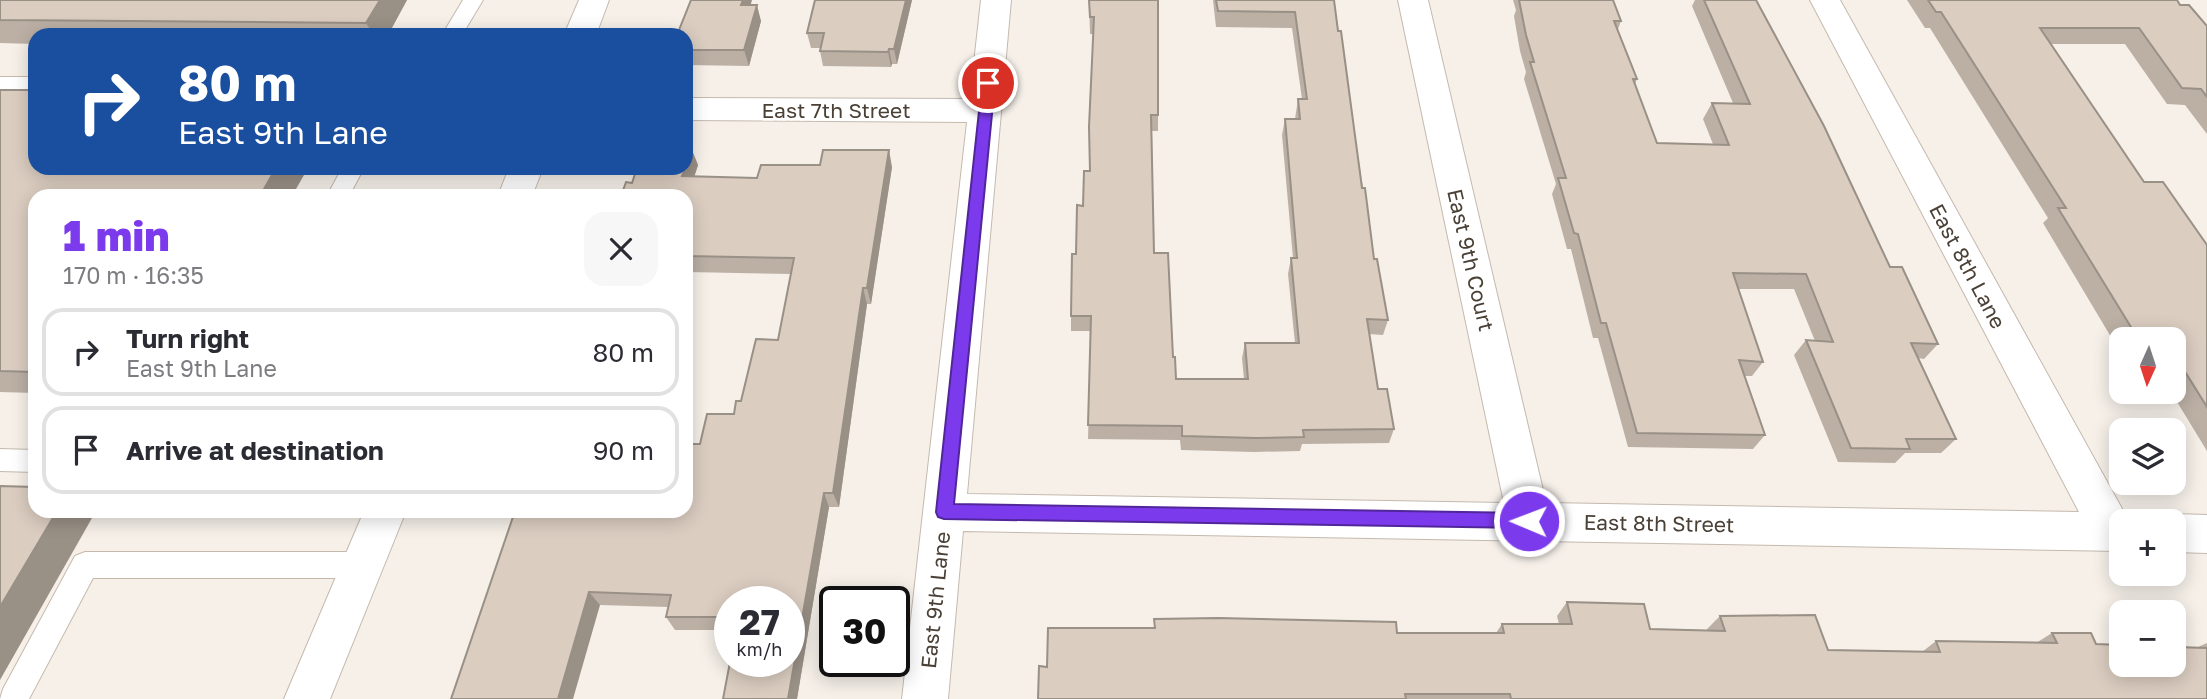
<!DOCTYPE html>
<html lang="en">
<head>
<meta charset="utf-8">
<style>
	:root { --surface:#fff; --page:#f7f7f7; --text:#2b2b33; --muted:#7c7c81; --line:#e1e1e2; --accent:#7c3aed }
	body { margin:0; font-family:"Golos Text",sans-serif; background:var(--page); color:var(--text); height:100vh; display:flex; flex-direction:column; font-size:26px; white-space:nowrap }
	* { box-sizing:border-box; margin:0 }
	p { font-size:23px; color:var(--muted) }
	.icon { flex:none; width:38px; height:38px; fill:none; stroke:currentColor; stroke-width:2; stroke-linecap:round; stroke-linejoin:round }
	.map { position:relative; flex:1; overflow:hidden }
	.side { position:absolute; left:28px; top:189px; width:665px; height:329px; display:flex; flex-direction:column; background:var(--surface); border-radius:21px; box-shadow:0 4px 18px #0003 }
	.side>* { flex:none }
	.guide { position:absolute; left:28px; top:28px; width:665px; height:147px; border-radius:21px; box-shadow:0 4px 18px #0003; background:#1a4fa0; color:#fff; overflow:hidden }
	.needle { width:46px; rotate:183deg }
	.controls { position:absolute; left:2109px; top:327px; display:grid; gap:14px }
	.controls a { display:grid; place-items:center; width:77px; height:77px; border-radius:14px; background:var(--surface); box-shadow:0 4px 18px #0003; font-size:35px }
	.speed { position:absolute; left:714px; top:586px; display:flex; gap:14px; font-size:35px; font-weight:700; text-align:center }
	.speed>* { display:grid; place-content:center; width:91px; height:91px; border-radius:50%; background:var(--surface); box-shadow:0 4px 18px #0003; line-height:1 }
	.speed small { font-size:18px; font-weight:400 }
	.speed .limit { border:4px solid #111; border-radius:10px; background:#fff; color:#111 }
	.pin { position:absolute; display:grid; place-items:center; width:60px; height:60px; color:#fff; margin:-30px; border:4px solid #fff; border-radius:50%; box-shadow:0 2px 7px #0007 }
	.me { position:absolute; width:77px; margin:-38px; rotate:271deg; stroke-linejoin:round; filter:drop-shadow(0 0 5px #0008) }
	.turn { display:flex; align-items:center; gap:24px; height:147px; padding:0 35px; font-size:32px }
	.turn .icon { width:91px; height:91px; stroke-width:2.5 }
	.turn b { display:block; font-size:49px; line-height:60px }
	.round { display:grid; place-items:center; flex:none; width:74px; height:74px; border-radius:21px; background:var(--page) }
	.head { display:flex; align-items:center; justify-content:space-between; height:119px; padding:0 35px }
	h1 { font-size:42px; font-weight:800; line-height:52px; color:var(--accent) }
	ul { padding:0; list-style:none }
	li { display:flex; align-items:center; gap:21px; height:88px; margin:0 14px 10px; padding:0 21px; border:4px solid var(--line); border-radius:21px }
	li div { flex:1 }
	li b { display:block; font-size:26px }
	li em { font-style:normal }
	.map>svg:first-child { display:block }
</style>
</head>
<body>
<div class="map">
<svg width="2207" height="699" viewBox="0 0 2207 699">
	<rect width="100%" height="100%" fill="#f6f0e9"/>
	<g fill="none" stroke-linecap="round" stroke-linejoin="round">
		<defs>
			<path id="service" d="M463,0h20l-21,35h-20z
				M0,77h35v14h-35z
				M342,168h22l-15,28h-22z
				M0,449l35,1v22l-35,-1z
				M85,552h277l10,4 4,9 -4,9 -10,4h-269l-64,121h-29l3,-10 72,-133z"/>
			<path id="minor" d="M981,0h30l-44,494 537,9 -106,-503h30l118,503 533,9 -269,-512h30l285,514 13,8h-17v29l-1158,-20 -15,168h-46l65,-577 -281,-2v-22l284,1z
				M2174,514l33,1v38l-33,-1v-30h-16z"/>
			<path id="tertiary" d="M579,0h30l-13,35h-32z
				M509,168h34l-11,28h-34z
				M364,511h42l-76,188h-46z"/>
		</defs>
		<use href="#service" stroke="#c5b9ad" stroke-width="2"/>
		<use href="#minor" stroke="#c5b9ad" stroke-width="2"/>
		<use href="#tertiary" stroke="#c5b9ad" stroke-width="2"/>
		<use href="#service" fill="#fff" fill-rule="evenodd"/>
		<use href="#minor" fill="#fff" fill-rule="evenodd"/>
		<use href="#tertiary" fill="#fff" fill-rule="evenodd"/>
	</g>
	<path fill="#bcb0a5" d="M0,0h407l-19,35h-353v9l-35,-1z
		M912,0l-15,64h-5l-1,3 -68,-1 -3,-15v-3h-9l-4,-15z
		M1089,0l69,115v16h-6l2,122 22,126h68l-2,-21 3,-15h50l-7,-69 3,-16h2l-11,-123 3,-16h10l3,-20h4l-10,-71 -76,-1 -3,-27h121l40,259 14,61 -5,15 -14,-1 9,55 16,40 -5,14 -87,1 -2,7 -46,1 -73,-2 -1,-10 -92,-1 3,-108h-20v-15l5,-62 14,-83 3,-137h-3z
		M1513,0h100l8,21 -3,8 19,50 -2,5 22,59 56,1 -10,-25 9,-16h21l-41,-97 3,-6h61l134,267 48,77 -14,15 -6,-1 38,81 -15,14h-36l-10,10 -57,-1 -44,-107 12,-15 9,1 -21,-52h-56l25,73 -11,14h-8l21,59 -12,14 -125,-2 -30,-109h-5l-22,-89h-4l-15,-55 4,-10 -32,-105 2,-7 -6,-21 -6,-35 2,-6z
		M1907,0h270l3,5 27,21v108l-22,-29 -18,-1 -42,-60h-74l93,138 63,63v206l-36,-59h3v-52h-53v7h-4l-74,-124 5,-5 -118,-190h-5z
		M750,5l11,16 -12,45 -63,-1v-30z
		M0,90l35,106v197l-35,-1z
		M691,148l7,17 -4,12 63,1 135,-11 -21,137h-4l-28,203h-10l-32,192h-74l66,-37 -59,-60v28h-55l-9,-13 2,-10 -68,-2 -149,94 249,-255 34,-30 44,-74 13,-66 -105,-2v-76z
		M1567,602l83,27 57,1v-1l13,-13 108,34 94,2 14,-11 100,2 16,-10 44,11 102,3 9,-4v56h-1169l9,-32 107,-39v-9l243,14h99l6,-9h57l-2,-8z"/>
	<path fill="#999086" d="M380,0h27l-19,35h-14l-8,-12z
		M743,0h9l-6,21 -5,-16z
		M906,0h6l-15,64 -3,-15z
		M757,5l4,16 -12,45 -5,-16z
		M889,49l3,15 -1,3 -3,-15z
		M691,148l7,17 -9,28 -7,-17 3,-8h1z
		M889,150l3,17 -21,137 -4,-16z
		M276,168h32l-16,28h-32z
		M863,288l4,16 -28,203 -6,-14z
		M824,493l5,14 -32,192h-9z
		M57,511h39l-96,169v-73z
		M589,592l11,13 -27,94h-15z"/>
	<path fill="#dbcdc0" stroke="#999086" stroke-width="2" d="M0,0h380l-14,23 -366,-3z
		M691,0h52l-2,5h16l-13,45h-58v-15h-9z
		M815,0h91l-12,49h-5l-1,3 -68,-1 4,-18h-17z
		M1089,0h69v115h-7l3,138h14l5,104h2l1,22h72l-3,-36h54l-8,-85h6l-12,-139h15l-2,-20h9l-12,-87 -77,-1 -2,-11h118l4,31h3l21,157h3l9,71h3l11,61 -21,-1 11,70h9l7,40 -91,1 1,7 -48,1 -74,-2v-10l-94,-1 3,-109h-20l1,-62h4l1,-49 6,1 1,-35h6l-1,-44 5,-110h-4z
		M1519,0h94l8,21h-7l23,58h-4l24,64 72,2 -17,-42 38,1 -46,-104h52l68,126 66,141h12l36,77 -27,-1 45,96h-50l4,10 -59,-1 -45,-108 27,2 -27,-68 -73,-1 30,89 -24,-2 26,75 -128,-2 -31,-110h-5l-23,-89 -4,-1 -16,-55h8l-36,-116h4l-8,-27z
		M1928,0h249l3,5h9l18,21v71l-6,-8 -19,-1 -43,-60h-99l104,154h19l44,63v162l-33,-53v-14h-10l-4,-8h-26l-76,-124h8l-125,-196h-5z
		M0,90h35v78h241l-16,28h-225v176l-35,-1z
		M686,148h5l-5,17z
		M823,150h66l-22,138h-4l-30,205h-9l-36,206h-65l7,-37h59v-60h-59v15h-64l5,-22 -82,-3 -31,107h-107l64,-188h171v-67h14l7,-30h27l2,-13h5l15,-62 22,1 16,-82 -108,-2v-60h-65l5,-14 6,1 5,-15h48l-3,8 75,2 4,-13h59z
		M0,486l35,1v24h22l-57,96z
		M1567,602l77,2 6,25 75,2 -5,-15 95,-1 13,35 112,2 -4,-11 121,2 -5,-10h39l5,11 25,1v20h53v-18l33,1v51h-696l-1,-5h-105l1,5h-368l1,-33 8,1 1,-39h107l-1,-9 64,-1 178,4 1,11h107l-2,-9h70z"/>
	<path fill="#7c3aed" stroke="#51269a" stroke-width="2" d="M988,79l7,4 -41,421 575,9 6,2 3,6 -3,5 -6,2 -585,-9 -6,-2 -2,-5 46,-429z"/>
	<g text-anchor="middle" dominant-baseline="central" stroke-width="5" stroke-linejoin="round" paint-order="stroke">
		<g font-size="21" fill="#4a4036" stroke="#fff">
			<text x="836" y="110">East 7th Street</text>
			<text transform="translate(1471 260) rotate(77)">East 9th Court</text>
			<text transform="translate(1968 266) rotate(62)">East 8th Lane</text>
			<text transform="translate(1659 523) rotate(1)">East 8th Street</text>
			<text transform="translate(935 600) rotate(-84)">East 9th Lane</text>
		</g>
	</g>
</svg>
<div class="controls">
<a><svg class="needle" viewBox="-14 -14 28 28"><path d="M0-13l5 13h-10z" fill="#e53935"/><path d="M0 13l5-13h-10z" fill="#7c7c81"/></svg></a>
<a><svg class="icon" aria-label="layers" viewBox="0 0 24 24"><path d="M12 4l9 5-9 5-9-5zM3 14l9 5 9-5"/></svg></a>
<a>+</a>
<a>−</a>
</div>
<div class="speed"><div>27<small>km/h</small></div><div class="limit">30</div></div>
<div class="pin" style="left:988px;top:83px;background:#d93025"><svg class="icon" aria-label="arrive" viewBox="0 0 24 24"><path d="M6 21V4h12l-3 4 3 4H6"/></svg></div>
<svg class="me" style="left:1529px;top:521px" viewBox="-20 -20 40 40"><circle r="17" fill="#7c3aed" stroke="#fff" stroke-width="3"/><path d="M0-11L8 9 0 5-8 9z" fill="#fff"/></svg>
<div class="guide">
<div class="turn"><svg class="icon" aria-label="right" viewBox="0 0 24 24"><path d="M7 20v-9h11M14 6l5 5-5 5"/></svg><div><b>80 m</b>East 9th Lane</div></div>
</div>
<section class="side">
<div class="head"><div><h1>1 min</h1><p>170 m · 16:35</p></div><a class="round"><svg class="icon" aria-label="close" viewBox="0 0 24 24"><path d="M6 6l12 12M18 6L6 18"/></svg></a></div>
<ul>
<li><svg class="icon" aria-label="right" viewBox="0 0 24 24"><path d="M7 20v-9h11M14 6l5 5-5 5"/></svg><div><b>Turn right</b><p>East 9th Lane</p></div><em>80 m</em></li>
<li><svg class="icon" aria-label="arrive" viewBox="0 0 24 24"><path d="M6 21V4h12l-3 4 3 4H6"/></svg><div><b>Arrive at destination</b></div><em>90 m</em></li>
</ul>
</section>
</div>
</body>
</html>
